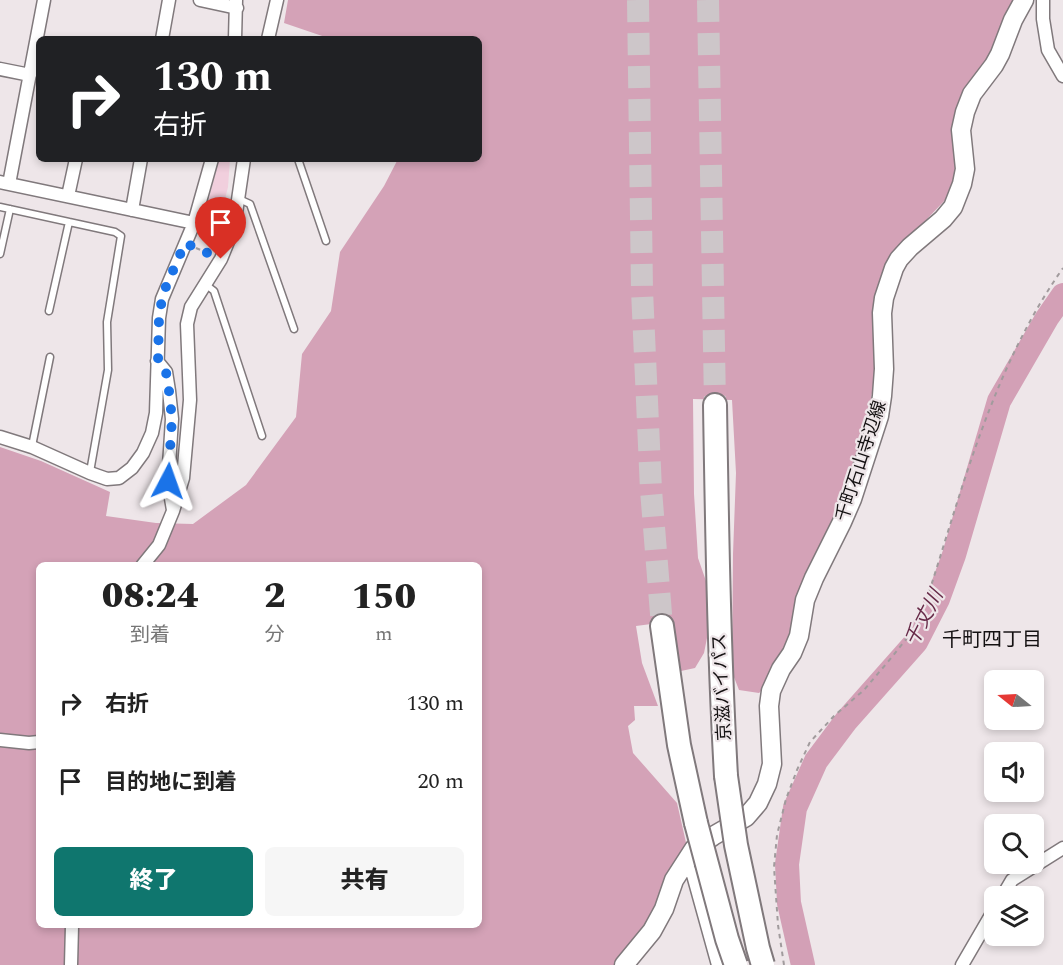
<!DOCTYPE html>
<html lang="ja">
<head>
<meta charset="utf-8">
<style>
	:root { --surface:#fff; --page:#f6f6f6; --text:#222; --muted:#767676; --accent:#0f766e }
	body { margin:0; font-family:Spectral,"Noto Sans JP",serif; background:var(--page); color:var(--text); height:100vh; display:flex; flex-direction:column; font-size:22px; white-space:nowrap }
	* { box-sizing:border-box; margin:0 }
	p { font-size:20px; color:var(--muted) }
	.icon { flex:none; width:33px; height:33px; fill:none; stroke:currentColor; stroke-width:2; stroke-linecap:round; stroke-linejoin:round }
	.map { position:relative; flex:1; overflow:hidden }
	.drawer { position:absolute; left:36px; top:562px; width:446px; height:366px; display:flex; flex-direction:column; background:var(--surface); border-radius:9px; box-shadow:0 3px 9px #0003 }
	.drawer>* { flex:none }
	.banner { position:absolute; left:36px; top:36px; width:446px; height:126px; border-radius:9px; box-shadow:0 3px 9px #0003; background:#202124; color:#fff; overflow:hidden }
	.needle { width:39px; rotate:288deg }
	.buttons { position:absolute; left:984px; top:670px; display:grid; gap:12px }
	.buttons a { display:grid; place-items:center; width:60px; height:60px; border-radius:9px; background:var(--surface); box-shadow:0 3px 9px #0003; font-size:30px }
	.pin { position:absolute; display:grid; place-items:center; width:51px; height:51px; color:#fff; margin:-62px -26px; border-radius:50% 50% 50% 0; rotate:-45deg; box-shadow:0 0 6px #0007 }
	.pin .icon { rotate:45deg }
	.me { position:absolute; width:66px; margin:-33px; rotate:4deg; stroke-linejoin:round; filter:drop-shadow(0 0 4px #0008) }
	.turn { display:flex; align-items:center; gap:21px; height:126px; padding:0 18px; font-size:27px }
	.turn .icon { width:78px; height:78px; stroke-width:2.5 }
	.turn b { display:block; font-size:42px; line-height:51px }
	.eta { display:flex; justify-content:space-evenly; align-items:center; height:102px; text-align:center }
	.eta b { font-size:36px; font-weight:800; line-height:42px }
	.button { display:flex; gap:12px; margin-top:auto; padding:12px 18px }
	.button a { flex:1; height:69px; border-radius:9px; background:var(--accent); color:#fff; font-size:24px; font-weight:800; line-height:69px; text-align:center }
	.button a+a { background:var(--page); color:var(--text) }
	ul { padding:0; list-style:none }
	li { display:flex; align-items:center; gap:18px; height:78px; padding:0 18px }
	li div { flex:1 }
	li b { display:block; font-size:22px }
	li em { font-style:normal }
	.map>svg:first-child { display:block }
</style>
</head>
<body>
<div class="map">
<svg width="1063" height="965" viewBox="0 0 1063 965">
	<rect width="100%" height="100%" fill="#eee6e9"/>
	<path fill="#f1cfdd" d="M219,159h11l-2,28 -7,28 -15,-5z"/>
	<path fill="#d4a2b7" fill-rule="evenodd" d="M288,0h726l-7,14 -22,51 -26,108 -12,25 -56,59 -15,112 -9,54 -18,57 -54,147 -29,59 -7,7 -20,-3 -7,-18 1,-118 3,-81 -4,-73 -39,-1 1,95 4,64 8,23 3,47 -5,25 -9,15 -14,3 -7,-21v-29l-38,5 6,37 16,43h-24l1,14 -7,6 5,27 44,50 10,44 -19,26 -18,45 -35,47h-615v-518l41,14 69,31 -4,24 50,7 37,1 53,-39 50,-68 6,-63 29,-43 9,-59 44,-66 14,-27h80v-120h-147l-47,-16zM39,566h439v360h-439z"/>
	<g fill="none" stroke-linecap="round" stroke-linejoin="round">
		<path stroke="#d3a0b6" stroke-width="24" d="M803,965l-14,-62 -2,-39 8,-56 21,-47 30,-40 70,-79 22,-43 16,-44 45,-154 48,-83 16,-23"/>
		<path stroke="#cdc6c9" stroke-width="22" stroke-dasharray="22 11" stroke-linecap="butt" d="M638,0l4,290 9,200 11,136
			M708,0l7,405"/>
		<defs>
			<path id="service" d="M298,159l28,82
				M239,199l11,5 44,125
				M0,207l115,25 6,4 -14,86 1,48 -18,102
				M0,254l10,-45
				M205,284l9,7 48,145
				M49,311l20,-89
				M32,446l18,-89"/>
			<path id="minor" d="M200,0l37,8
				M1043,0v19l5,31 15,26
				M162,39l7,-39
				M235,39l1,-39
				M268,39l9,-39
				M0,69l30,6
				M0,182l194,41
				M9,184l35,-184
				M68,196l8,-37
				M132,210l9,-51
				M157,361l9,11 3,19 3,28 -4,62 5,29
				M0,437l32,10 58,26 17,6 12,-1 13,-10 11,-15 9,-20 4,-20 3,-95 3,-19 32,-76 18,-64
				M142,566l17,-21 14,-34 10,-33 7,-78 -3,-76 4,-17 30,-48 13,-32 10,-68
				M0,740l29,3 10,-1
				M684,863l9,12 25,90
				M1002,897l10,-17 51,-32
				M71,965l1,-39
				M962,965l32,-55"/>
			<path id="secondary" d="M624,965l28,-34 12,-22 10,-29 20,-31 19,-13 33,-19 12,-14 9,-19 5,-20 -3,-58 2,-15 10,-22 11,-16 7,-17 6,-36 9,-22 28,-56 10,-23 27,-83 3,-20 2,-27 -2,-56 2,-15 10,-30 5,-9 11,-12 33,-28 10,-12 9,-23 3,-15 -4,-39 4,-18 7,-18 22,-29 6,-11 13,-34 11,-20"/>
			<path id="motorway" d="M715,405c2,124 4,248 11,371
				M662,626l17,119 17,78"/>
		</defs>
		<use href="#service" stroke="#80797c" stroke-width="9"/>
		<use href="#minor" stroke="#80797c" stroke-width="15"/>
		<use href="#secondary" stroke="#80797c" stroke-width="21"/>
		<use href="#motorway" stroke="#80797c" stroke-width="26"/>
		<path stroke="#a19b9d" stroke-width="2" stroke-dasharray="4.5 4.5" stroke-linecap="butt" d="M196,248l14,6
			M784,965l-6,-40 -4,-58 3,-32 9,-36 11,-29 13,-28 24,-26 30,-26 28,-33 22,-28 11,-24c37,-115 67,-236 138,-337"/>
		<use href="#service" stroke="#fff" stroke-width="6"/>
		<use href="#minor" stroke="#fff" stroke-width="12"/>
		<use href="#secondary" stroke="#fff" stroke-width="18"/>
		<use href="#motorway" stroke="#fff" stroke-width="22"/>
		<defs>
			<path id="motorway-bridge" d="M726,776l10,69 22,103 5,17
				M696,823l31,116 9,26"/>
		</defs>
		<use href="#motorway-bridge" stroke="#80797c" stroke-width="26" stroke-linecap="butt"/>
		<use href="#motorway-bridge" stroke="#fff" stroke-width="22"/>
	</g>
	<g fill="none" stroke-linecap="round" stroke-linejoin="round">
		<path stroke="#1a73e8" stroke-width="10" stroke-dasharray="0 18" d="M168,481l4,-62 -3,-28 -3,-19 -8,-11 1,-43 3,-19 3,-10 20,-46 36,16"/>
	</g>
	<g text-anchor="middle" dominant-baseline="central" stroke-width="4.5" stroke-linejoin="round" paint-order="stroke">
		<g font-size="18" fill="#141112" stroke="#eee6e9">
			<text transform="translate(861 461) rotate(-72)">千町石山寺辺線</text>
			<text transform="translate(722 687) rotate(-93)">京滋バイパス</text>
		</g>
		<g font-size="20" font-style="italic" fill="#672a48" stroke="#eee6e9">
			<text transform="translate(924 618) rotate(-63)">千丈川</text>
		</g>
		<g font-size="20" fill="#141112" stroke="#eee6e9">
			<text x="992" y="640">千町四丁目</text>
		</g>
	</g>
</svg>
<div class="buttons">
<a><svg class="needle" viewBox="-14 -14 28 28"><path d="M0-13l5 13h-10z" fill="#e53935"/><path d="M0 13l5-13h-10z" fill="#767676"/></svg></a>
<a><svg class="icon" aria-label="sound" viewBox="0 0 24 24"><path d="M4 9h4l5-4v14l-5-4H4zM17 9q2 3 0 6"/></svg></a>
<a><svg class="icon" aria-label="search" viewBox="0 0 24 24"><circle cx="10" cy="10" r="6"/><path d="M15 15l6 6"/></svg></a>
<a><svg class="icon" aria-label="layers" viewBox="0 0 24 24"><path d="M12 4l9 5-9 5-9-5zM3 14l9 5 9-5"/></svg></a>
</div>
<div class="pin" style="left:221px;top:259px;background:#d93025"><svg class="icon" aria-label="arrive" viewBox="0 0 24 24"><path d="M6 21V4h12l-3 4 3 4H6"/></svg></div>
<svg class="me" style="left:168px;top:481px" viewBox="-20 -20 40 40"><path d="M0-17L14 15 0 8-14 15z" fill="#1a73e8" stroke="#fff" stroke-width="4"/></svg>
<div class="banner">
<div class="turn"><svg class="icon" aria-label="right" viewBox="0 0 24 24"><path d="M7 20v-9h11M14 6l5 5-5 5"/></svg><div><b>130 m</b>右折</div></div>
</div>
<section class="drawer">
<div class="eta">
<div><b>08:24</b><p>到着</p></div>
<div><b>2</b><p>分</p></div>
<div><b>150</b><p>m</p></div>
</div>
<ul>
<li><svg class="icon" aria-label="right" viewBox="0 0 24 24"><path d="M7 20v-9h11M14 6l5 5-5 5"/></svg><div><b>右折</b></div><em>130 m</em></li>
<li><svg class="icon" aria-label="arrive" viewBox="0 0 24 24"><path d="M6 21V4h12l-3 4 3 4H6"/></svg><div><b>目的地に到着</b></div><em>20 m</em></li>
</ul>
<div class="button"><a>終了</a><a>共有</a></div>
</section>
</div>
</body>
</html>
